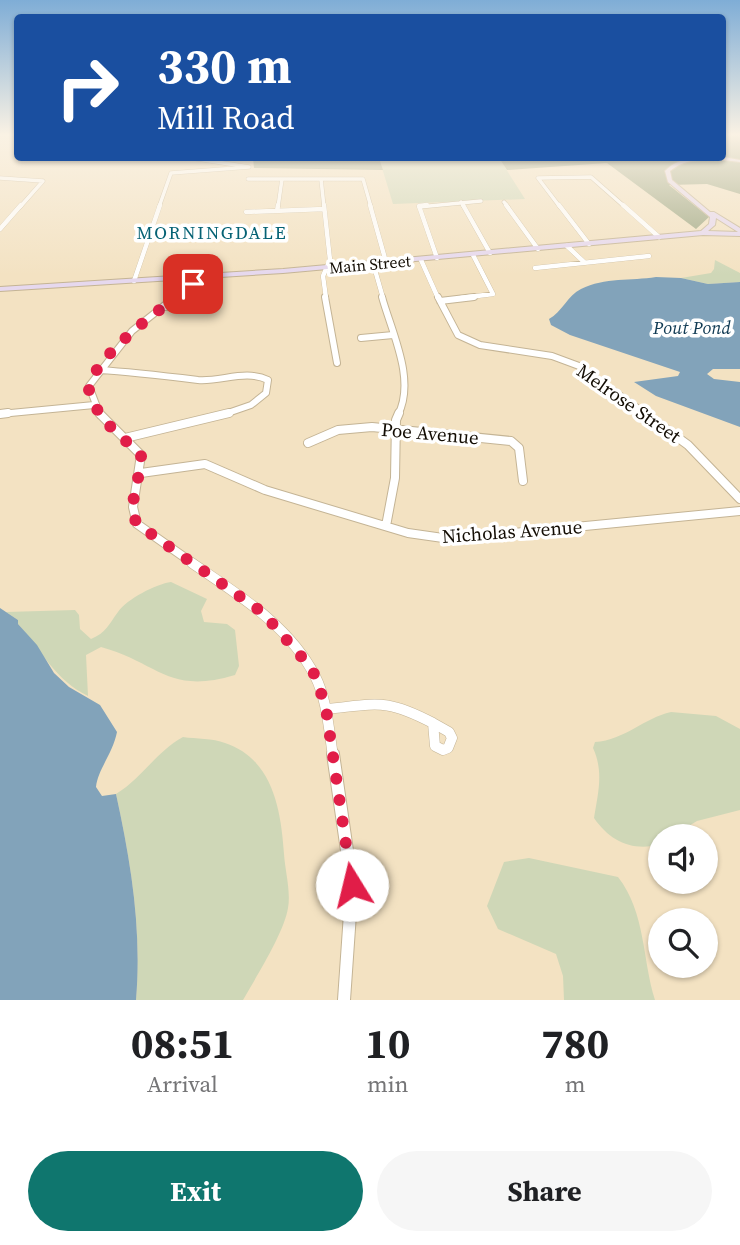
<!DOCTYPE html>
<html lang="en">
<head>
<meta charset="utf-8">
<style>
	:root { --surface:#fff; --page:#f6f6f6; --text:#202124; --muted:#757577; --accent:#0f766e }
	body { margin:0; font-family:"Source Serif 4",serif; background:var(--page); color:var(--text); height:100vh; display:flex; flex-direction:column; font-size:26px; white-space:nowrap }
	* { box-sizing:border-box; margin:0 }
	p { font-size:23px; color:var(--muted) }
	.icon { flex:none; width:38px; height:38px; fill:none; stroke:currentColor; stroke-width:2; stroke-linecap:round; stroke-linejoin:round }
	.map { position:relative; height:1000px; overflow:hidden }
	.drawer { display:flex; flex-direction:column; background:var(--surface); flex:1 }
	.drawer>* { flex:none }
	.hud { position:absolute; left:14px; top:14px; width:712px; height:147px; border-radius:7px; box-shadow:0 2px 5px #0004; background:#1a4fa0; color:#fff; overflow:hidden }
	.controls { position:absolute; left:648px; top:824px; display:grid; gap:14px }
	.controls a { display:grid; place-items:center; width:70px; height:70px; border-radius:50%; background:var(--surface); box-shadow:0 2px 5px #0004; font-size:35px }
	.pin { position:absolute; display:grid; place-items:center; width:60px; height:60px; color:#fff; margin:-30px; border-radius:14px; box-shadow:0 4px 10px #0006 }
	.me { position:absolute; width:77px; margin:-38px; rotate:351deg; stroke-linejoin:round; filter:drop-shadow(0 0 5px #0008) }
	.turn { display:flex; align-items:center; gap:24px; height:147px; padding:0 28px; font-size:32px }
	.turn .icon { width:91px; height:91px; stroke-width:2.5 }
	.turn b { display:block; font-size:49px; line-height:60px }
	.eta { display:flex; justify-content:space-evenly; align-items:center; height:119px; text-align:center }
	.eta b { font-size:42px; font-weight:700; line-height:49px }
	.primary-button { display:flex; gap:14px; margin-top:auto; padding:14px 28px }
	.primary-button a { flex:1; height:80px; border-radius:42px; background:var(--accent); color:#fff; font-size:28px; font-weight:700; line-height:80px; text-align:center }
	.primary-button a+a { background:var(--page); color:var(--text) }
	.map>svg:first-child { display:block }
</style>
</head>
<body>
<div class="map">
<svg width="740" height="1000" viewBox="0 0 740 1000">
	<rect width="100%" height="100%" fill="#f3e2c2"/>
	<path fill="#cfd7b7" d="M379,158h120l26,41 -132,5z
		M715,260l25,13v9l-32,2 -27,-6 30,-5 3,-4z
		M171,582l36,17 -6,12 3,11 23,2 8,6 4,36 -4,9c-67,20 -76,-12 -134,-28l-15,8 2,41c-33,-16 -46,-45 -70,-72v-4l-12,-8 69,-2 4,5 1,14 11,10c15,-6 18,-15 27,-27 9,-13 38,-28 53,-30z
		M671,712l45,4 24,13v81l-43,11 -25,15h-12l-2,9c-27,6 -48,-4 -64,-27 4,-25 10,-46 -1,-70l2,-6c30,-2 49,-24 76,-30z
		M183,737c13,2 30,1 42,6 48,16 56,67 59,111 1,16 7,38 4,54 -4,25 -32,69 -45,92h-107c6,-71 -5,-137 -20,-206 26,-16 40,-42 67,-57z
		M529,858l89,19c28,36 24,82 37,123h-91l-1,-24 -7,-22 -58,-25 -11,-23 17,-44z"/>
	<path fill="#9fa783" d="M723,135h17v59l-33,-10 -38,1 40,32 -13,12 -89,-66 -100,7 -8,-12h224z
		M253,158h126l4,12 -129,-2z"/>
	<path fill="#82a3ba" d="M656,277l25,1 27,6 32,-2v87h-27l-6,5 7,5 26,3v45l-84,-31 -22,-14 44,-6 2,-4 -110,-37 -19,-10 -2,-6c13,-7 19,-24 32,-30 24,-12 50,-8 75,-12z
		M0,608l18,12v4l19,21 17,28 15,14 31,18 17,27c-4,21 -19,37 -21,55l6,9 14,-2c15,69 26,135 20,206h-136z"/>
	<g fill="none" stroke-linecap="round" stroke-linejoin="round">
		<defs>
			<path id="street-far5" d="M56,158h9
				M0,178l43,3
				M248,179h115l8,28
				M321,179l3,28
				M461,202l3,5
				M504,202l4,5
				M20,207l23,-26
				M159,207l12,-34 78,-6 -58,-9
				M278,207l4,-28
				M419,207l62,-6
				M560,207l-22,-29 53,-1 34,30"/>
			<path id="street-far4" d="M324,205l6,55 -7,16 3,22
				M370,205l16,57
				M427,205l-8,1 18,52
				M463,205l27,48
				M506,205l32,44
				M559,205l30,39
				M623,205l36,32
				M277,211l1,-6
				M246,212l78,-3
				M0,229l21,-24
				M567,246l17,16
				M421,260l17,38
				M373,263l10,35
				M535,268l114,-12
				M134,281l26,-76
				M173,298l26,-21
				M461,298l32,-4 -20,-39"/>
			<path id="street-far3" d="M325,297l12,66
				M382,297c10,36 34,83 16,118
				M438,297l20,38 22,10 72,11 27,10 68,49
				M440,301l34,-4
				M163,307l47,-3
				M361,338l32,-3
				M99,370c33,2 66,6 99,10 23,2 48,-11 70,0l-2,13 -15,12 -29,10
				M0,414l94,-9
				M100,415l-11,-29 43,-55 43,-34"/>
			<path id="street-far2" d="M99,413l42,42 -8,52 4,17 57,40
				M644,413l44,32 52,54
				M0,414l8,-1
				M125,438l104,-25
				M308,443l30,-13 34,-3 139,14 8,7 4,33
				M141,473l64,-9 60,26 143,43 42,6 290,-28
				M386,526l9,-48 1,-58 3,-7"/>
			<path id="street-far1" d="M192,563c45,31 97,62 123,113 12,23 14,55 18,80
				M326,709c52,-5 59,-11 107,14
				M433,723l16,9 3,6 -4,10 -5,2 -8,-4z"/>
			<path id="street" d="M333,754l19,131 -8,115"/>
			<path id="secondary" d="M723,157l17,3v2c-24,-3 -51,-7 -70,9l2,9 38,32h4l26,16v8l-37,-1 -420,38 -283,18v-4l283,-18 418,-38 8,-7 1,-7 -42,-35 -3,-11c16,-16 36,-13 58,-14zM716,218l22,14 -30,-1 7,-6z"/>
		</defs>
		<use href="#street-far5" stroke="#c4b495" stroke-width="4.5"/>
		<use href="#street-far4" stroke="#c4b495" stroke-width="5"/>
		<use href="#street-far3" stroke="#c4b495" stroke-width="8"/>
		<use href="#street-far2" stroke="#c4b495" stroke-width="10"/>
		<use href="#street-far1" stroke="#c4b495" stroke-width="11"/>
		<use href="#street" stroke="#c4b495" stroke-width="14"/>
		<use href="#secondary" stroke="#c4b495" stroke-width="2"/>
		<use href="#street-far5" stroke="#fff" stroke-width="3.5"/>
		<use href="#street-far4" stroke="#fff" stroke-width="4.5"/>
		<use href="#street-far3" stroke="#fff" stroke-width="6"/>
		<use href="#street-far2" stroke="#fff" stroke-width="8"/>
		<use href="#street-far1" stroke="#fff" stroke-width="10"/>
		<use href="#street" stroke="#fff" stroke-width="12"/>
		<use href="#secondary" fill="#e6d8ee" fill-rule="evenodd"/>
	</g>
	<linearGradient id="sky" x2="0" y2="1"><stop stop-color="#7fadd6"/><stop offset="0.49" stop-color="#faf2e4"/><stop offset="1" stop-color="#faf2e4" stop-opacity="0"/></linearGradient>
	<rect width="740" height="275" fill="url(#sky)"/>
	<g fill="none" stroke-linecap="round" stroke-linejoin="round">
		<path stroke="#e11d48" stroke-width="12" stroke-dasharray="0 21.6" d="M193,284c-25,20 -104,74 -104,107l12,27 40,37c1,23 -15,47 -4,69l125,88 45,51 9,14 10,32 26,176"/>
	</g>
	<g text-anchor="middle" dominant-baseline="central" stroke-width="7" stroke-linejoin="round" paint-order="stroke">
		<g font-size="16" fill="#120c03" stroke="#fff">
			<text transform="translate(370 264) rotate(-5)">Main Street</text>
		</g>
		<g font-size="18" letter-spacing="2" fill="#056274" stroke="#fff">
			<text x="212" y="232">MORNINGDALE</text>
		</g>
		<g font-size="18" font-style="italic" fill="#103a53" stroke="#fff">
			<text x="692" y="327">Pout Pond</text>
		</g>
		<g font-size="19" fill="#120c03" stroke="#fff">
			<text transform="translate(629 403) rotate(35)">Melrose Street</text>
			<text transform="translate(430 433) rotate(5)">Poe Avenue</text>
			<text transform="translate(512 531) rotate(-4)">Nicholas Avenue</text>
		</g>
	</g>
</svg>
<div class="controls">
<a><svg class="icon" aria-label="sound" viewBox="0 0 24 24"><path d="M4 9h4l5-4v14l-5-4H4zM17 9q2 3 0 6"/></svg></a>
<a><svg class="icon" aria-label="search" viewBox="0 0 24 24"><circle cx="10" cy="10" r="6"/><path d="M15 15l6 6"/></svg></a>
</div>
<div class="pin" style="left:193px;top:284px;background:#d93025"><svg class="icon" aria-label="arrive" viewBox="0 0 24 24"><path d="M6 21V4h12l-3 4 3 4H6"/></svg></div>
<svg class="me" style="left:352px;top:885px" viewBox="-20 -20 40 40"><circle r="19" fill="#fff"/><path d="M0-13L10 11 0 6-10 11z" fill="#e11d48"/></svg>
<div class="hud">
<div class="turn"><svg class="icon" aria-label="right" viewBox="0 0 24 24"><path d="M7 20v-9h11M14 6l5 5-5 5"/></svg><div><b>330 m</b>Mill Road</div></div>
</div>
</div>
<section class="drawer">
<div class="eta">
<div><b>08:51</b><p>Arrival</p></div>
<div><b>10</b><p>min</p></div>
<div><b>780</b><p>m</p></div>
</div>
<div class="primary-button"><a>Exit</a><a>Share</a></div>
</section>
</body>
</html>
